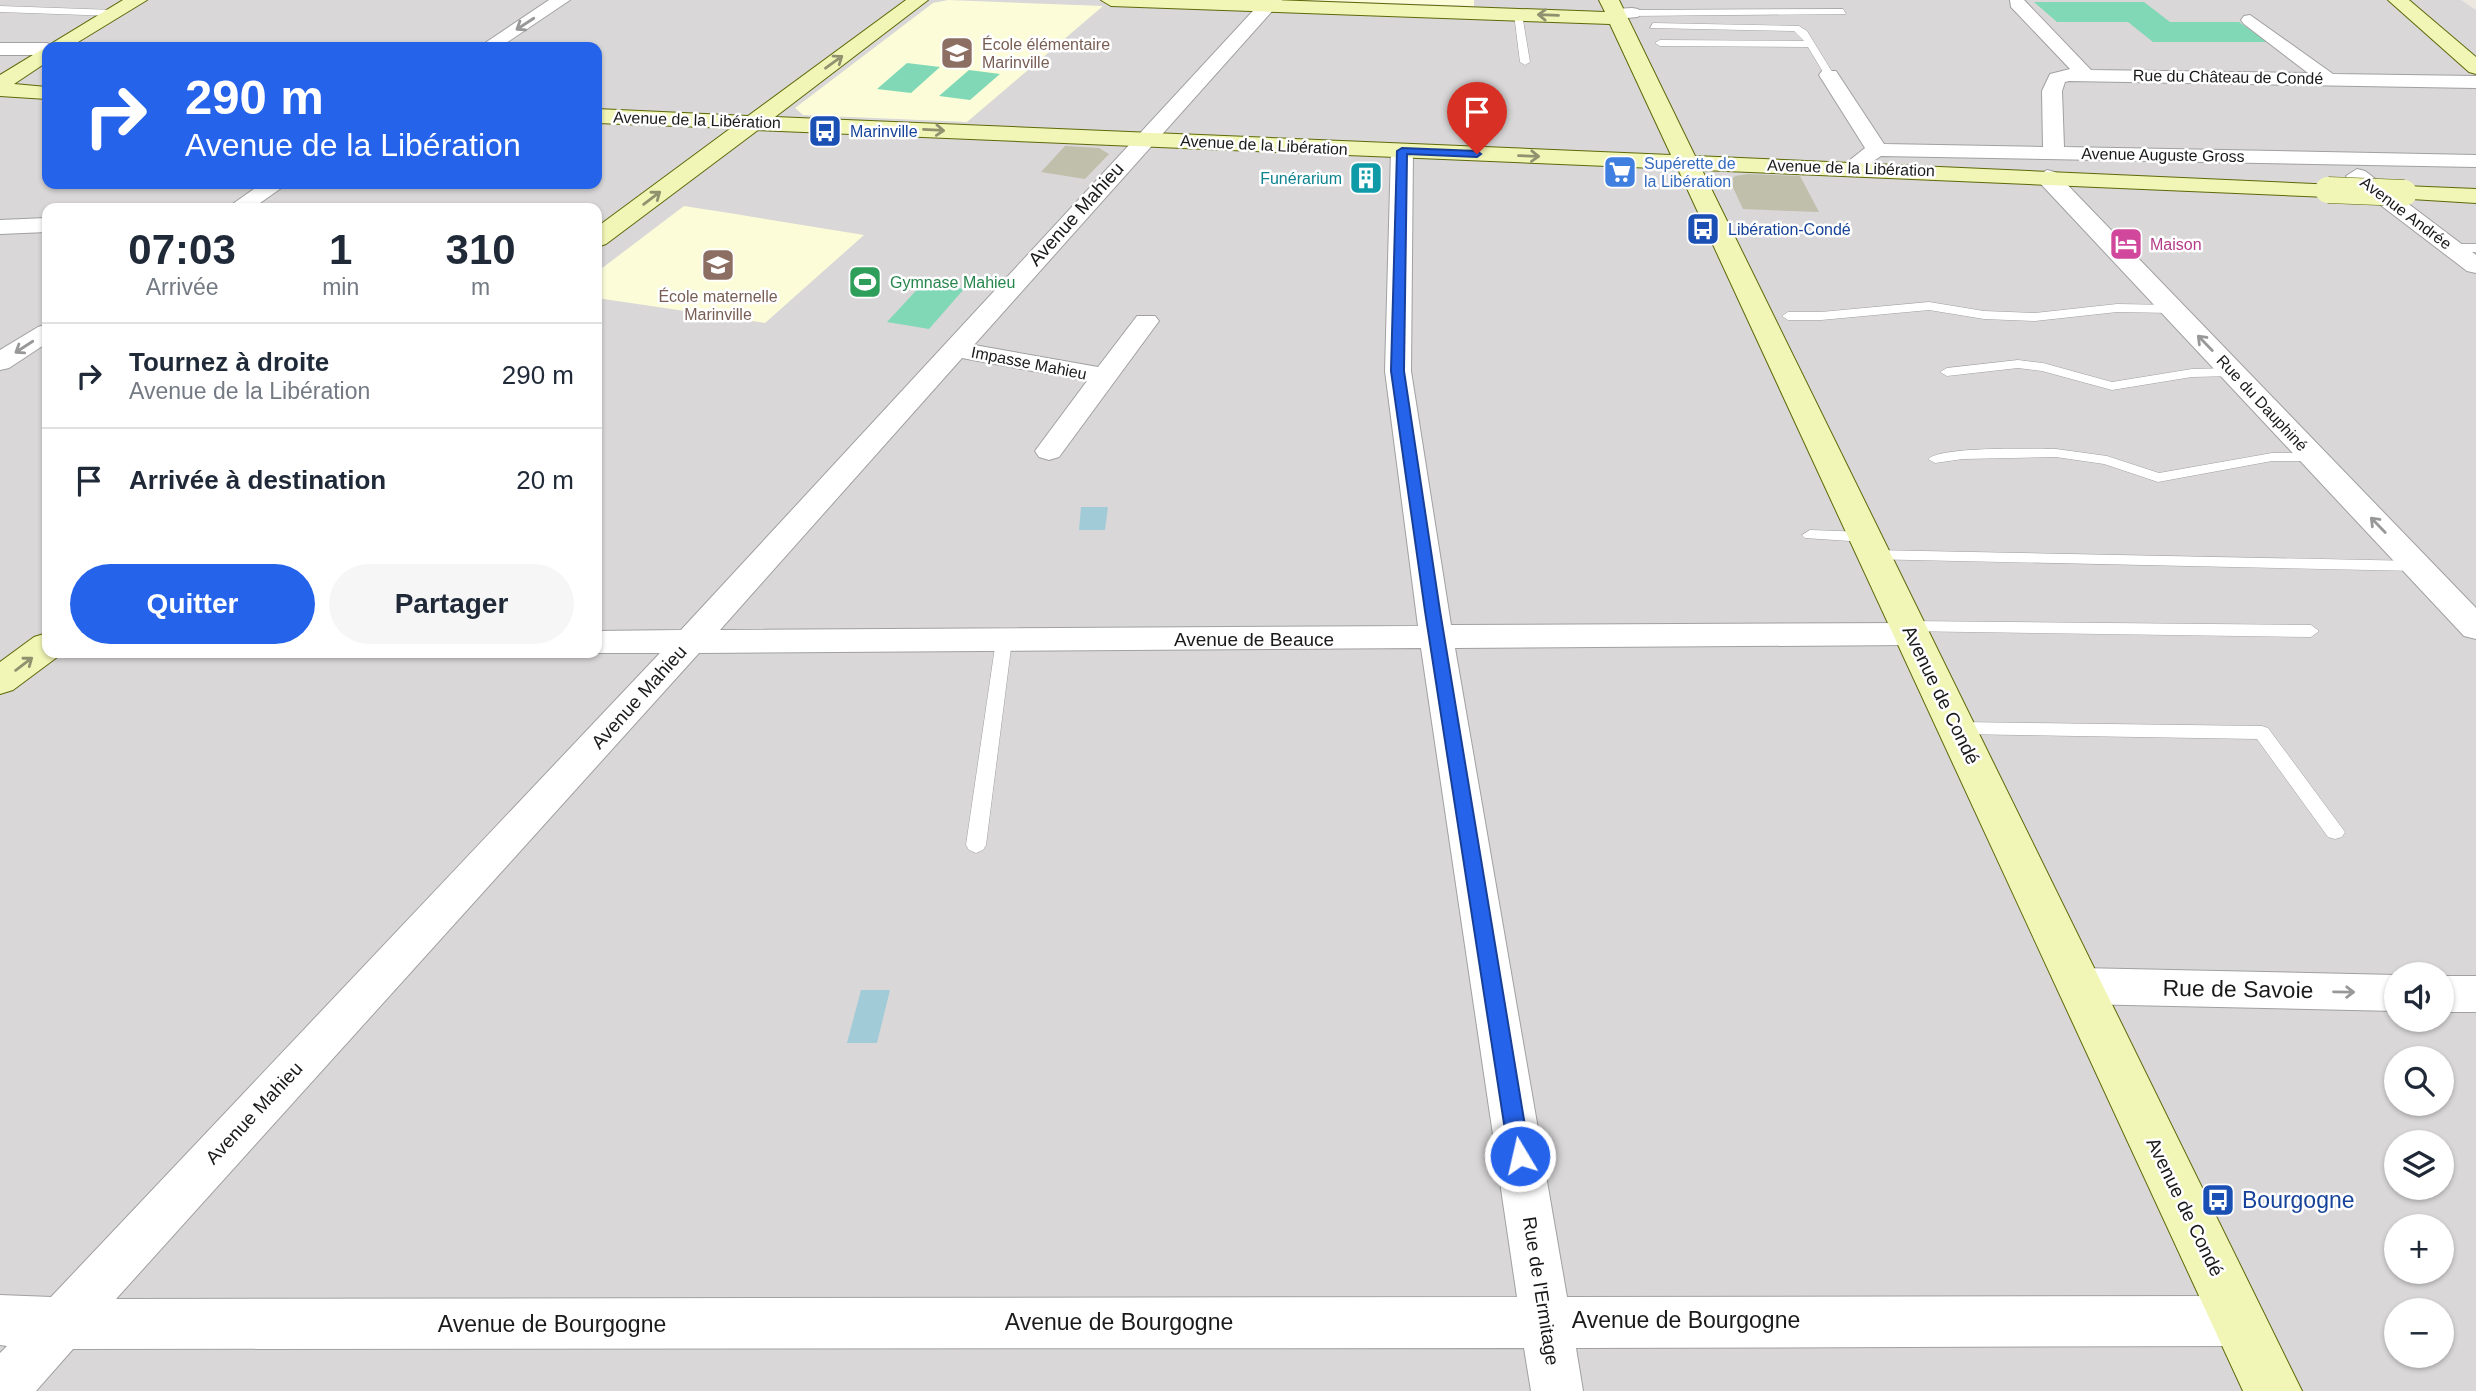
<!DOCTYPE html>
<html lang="fr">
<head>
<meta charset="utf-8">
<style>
	:root { --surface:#fff; --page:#f6f6f7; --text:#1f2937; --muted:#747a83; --line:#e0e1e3; --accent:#2563eb }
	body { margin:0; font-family:Helvetica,sans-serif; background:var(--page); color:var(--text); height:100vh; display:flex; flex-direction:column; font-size:26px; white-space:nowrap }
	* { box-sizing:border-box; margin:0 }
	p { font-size:23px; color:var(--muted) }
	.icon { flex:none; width:38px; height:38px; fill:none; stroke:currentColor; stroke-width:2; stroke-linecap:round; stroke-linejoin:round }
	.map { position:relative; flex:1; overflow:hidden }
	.side { position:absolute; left:42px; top:203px; width:560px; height:455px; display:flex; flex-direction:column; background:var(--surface); border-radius:14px; box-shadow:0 2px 5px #0004 }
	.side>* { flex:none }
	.banner { position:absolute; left:42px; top:42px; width:560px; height:147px; border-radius:14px; box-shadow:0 2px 5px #0004; background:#2563eb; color:#fff; overflow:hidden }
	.fabs { position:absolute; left:2384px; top:962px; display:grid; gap:14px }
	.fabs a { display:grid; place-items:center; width:70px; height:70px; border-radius:50%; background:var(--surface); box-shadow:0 2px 5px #0004; font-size:35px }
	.pin { position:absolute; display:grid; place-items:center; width:60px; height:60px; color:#fff; margin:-72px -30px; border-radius:50% 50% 50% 0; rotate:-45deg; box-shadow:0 0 7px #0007 }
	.pin .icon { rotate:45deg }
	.me { position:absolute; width:77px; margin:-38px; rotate:351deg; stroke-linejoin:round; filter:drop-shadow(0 0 5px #0008) }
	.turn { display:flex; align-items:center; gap:24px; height:147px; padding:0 28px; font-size:32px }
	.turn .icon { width:91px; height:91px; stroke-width:2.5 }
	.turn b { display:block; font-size:49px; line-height:60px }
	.eta { display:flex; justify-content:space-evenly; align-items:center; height:119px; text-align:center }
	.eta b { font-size:42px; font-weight:700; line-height:49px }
	.button { display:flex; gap:14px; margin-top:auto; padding:14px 28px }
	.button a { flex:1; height:80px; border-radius:42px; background:var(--accent); color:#fff; font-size:28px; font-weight:700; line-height:80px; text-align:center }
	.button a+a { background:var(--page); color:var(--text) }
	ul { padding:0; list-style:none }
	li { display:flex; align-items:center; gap:21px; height:105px; padding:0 28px; border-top:2px solid var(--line) }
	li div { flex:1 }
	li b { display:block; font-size:26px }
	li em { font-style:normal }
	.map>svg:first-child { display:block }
</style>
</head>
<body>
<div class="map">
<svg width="2476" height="1391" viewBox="0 0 2476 1391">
	<rect width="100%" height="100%" fill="#ece8e0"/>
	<path fill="#d9d7d7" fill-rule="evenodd" d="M0,0h2461l15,10v1381h-2476zM47,47h550v137h-550zM47,208h550v445h-550zM2396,975h45v45h-45zM2396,1059h45v45h-45zM2396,1143h45v45h-45zM2396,1227h45v45h-45zM2396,1311h45v45h-45z"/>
	<path fill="#fcfdd8" d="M948,0l155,6 -136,116 -164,-7 -8,-7 138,-105z
		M1303,0h171v6z
		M684,206l45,7 135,22 -99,88 -168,-25v-26z"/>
	<path fill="#bfbfac" d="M1065,146l34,2 10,6 -24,25 -44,-7z
		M1748,174l52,2 19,36 -76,-3 -13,-28 5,-5z"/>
	<path fill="#81d8b7" d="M2034,2h110l26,20h69l29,20h-115l-25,-20h-71z
		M907,63l33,4 -29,26 -34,-4z
		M969,70l31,4 -30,26 -31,-4z
		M924,282l40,7 -35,40 -42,-7z"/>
	<path fill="#a2cbd8" d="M1081,507h27l-3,23h-26z
		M861,990h29l-13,53h-30z"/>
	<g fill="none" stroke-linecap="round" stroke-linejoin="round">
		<defs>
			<path id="lane" d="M0,6l114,4 4,3 -4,3 -114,-4z
				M1843,9l3,5 -214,2 -4,-3 4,-3z
				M1518,11l4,3 8,48 -5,3 -5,-3 -6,-48z
				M1653,23l146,3 8,5 27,44 -8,2 -18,-30 -148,-1 -5,-3 5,-3 144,1 -10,-10 -144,-3z
				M2476,244v8h-22l-6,-4 6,-4z
				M1929,302l55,9 51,2 82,-9 56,1 6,4 -6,4 -56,-1 -82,9 -51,-2 -55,-9 -108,10h-33l-6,-4 6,-4h33z
				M2018,360l25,3 69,19 80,-13 41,-1 7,4 -7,4 -41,1 -80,13 -70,-19 -24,-3 -71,8 -7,-4 7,-4z
				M2056,449l51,7 52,17 113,-20h41l7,4 -7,4h-41l-114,21 -54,-18 -48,-7 -93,2 -28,4 -7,-4c14,-13 104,-10 128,-10z
				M1810,530l55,2 8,5 -8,5 -60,-4 -3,-3z
				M1873,550l544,11 8,5 -8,5 -550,-12 -2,-4 2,-4z
				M1908,621l403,4 8,6 -8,6 -409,-6 -2,-4 2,-4z
				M1004,634l8,6 -26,205 -3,5 -7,3 -7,-3 -3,-5 30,-205z
				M1958,722l304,4 6,2 77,104 -3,5 -7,2 -7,-2 -71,-98 -299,-5 -9,-6z"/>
			<path id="street" d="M549,0h21l-70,47h-21z
				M1263,0h19l-308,345 124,22 39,-51h18l4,5 -100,136 -10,3 -10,-3 -4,-6 52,-70 -125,-23 -242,272 698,-4 -33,-255 6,-220 4,-4h14l4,4 -2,220 40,254 460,-2 12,3 5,8 -5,8 -12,3 -456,3 112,649 672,-1 18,7 7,18 -7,18 -18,7 -663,2 7,43h-52l-7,-43 -1451,1 -37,42h-36v-38l7,-7 -7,-1v-50l51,2 609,-644h-65l2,-22 84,-1zM1421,648l96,649 -1401,2 583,-646z
				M2010,0h14l67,70 217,3 -64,-49 -3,-4 3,-4 6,-1 83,59 143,2v12l-407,-7 -4,1 -3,9 2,56 412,8v12l-595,-11 -9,6 3,6 -3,5h-16l-6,-13 15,-12 -46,-73 3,-4h14l48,73 159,3 -1,-56 8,-17 20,-5 -59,-62z
				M1632,8l6,1 3,4 -3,4 -23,2 -9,-5 9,-5z
				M0,43h47l8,4h-8v8h-47z
				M2357,169l8,2 111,84v18l-9,-2 -118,-90 -3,-5z
				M2047,170l8,2 421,436v31l-12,-3 -425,-454 -3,-5z
				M261,184h26l-34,24h-26z
				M47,218v14l-47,2v-14z
				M47,324v19l-38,25 -9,2v-20l38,-23z
				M2080,968l316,7v36l-316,-7 -15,-5 -6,-13 6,-13z
				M2441,976h35v36h-35z"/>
			<path id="secondary" d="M123,0h24l-77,47h-23v15l-33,22 33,3v12l-47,-3v-21z
				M906,0h22l-153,117 896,38 -61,-131 -499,-18 -10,-6h172l332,12 -6,-12h20l76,156 642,29 3,5 -3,5 -9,2 -626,-27 600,1221h-59l-565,-1222 -920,-39 -152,114 -9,3v-20l134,-99 -134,-5v-14l151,7z
				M2388,0h21l67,57v17l-7,-2z
				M2404,186l72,3v14l-81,-5 -3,-5 3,-5z
				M47,633v20h14l-1,2 -47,35 -13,4v-32l34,-25z"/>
		</defs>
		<use href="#lane" stroke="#a1a1a1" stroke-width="1"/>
		<use href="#street" stroke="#a1a1a1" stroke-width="2"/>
		<use href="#secondary" stroke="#5e690a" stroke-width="2"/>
		<use href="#lane" fill="#fff" fill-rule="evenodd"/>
		<use href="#street" fill="#fff" fill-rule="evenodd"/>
		<use href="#secondary" fill="#f1f5b5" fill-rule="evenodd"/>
		<defs>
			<path id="secondary-bridge" d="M2328,190l76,3"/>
		</defs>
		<use href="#secondary-bridge" stroke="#5e690a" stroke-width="27" stroke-linecap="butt"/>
		<use href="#secondary-bridge" stroke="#f1f5b5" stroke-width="26"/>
	</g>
	<defs><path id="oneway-shaft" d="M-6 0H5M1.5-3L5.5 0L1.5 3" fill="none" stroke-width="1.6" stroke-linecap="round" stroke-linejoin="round" transform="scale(1.75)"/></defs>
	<g stroke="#90926f">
		<use href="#oneway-shaft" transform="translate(1548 15) rotate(-178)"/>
		<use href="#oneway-shaft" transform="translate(834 62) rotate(-36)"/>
		<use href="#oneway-shaft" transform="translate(934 130) rotate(3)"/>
		<use href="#oneway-shaft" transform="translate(1529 156) rotate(2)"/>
		<use href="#oneway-shaft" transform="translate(652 198) rotate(-37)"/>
		<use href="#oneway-shaft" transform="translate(24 664) rotate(-37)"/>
	</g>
	<g stroke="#989898">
		<use href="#oneway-shaft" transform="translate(525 24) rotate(147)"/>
		<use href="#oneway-shaft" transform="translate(2205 343) rotate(-134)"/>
		<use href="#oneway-shaft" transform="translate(24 347) rotate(147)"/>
		<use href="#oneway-shaft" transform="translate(2378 525) rotate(-134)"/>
		<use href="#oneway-shaft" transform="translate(2344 992) rotate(1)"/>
	</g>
	<path fill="#2563eb" stroke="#184099" stroke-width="2" d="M1402,148l75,3 4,3 -4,3 -70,-3 -3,217 36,240 90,545 -3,7 -7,3 -8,-3 -3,-7 -84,-545 -34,-240 6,-220z"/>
	<defs>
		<symbol id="school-square" viewBox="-11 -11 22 22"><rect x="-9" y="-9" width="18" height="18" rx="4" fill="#8d6e63" stroke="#fff"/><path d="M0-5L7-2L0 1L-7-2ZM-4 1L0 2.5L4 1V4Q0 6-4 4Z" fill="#fff"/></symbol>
		<symbol id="bus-square" viewBox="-11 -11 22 22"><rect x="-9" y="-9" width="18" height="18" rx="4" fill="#1a4fb4" stroke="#fff"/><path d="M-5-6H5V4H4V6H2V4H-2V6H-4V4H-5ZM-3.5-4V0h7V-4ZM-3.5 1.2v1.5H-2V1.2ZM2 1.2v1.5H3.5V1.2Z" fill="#fff"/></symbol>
		<symbol id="supermarket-square" viewBox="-11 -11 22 22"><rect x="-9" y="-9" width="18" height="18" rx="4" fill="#3f7fe0" stroke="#fff"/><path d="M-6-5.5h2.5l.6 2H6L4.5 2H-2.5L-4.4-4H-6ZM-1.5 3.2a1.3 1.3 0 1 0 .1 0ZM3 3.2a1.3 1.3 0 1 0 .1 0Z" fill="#fff"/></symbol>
		<symbol id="building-square" viewBox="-11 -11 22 22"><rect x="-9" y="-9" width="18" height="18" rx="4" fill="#0f9aa8" stroke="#fff"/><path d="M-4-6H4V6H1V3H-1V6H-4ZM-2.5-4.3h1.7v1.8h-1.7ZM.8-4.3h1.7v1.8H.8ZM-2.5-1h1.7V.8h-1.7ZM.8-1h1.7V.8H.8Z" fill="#fff"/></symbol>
		<symbol id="hotel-square" viewBox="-11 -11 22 22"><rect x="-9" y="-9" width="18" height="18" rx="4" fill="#d1479c" stroke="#fff"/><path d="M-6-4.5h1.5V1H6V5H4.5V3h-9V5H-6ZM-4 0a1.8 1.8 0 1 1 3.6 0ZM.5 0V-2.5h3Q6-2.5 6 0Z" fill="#fff"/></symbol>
		<symbol id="stadium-square" viewBox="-11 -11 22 22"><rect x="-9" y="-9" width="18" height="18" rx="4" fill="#2e9e5b" stroke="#fff"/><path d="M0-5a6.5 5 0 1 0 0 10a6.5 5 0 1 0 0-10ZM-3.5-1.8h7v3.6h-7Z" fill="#fff"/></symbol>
	</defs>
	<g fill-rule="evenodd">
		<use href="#school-square" x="938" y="34" width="38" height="38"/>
		<use href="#bus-square" x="806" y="112" width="38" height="38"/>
		<use href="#supermarket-square" x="1601" y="153" width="38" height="38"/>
		<use href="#building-square" x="1347" y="159" width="38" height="38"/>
		<use href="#bus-square" x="1684" y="210" width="38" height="38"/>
		<use href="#hotel-square" x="2107" y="225" width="38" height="38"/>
		<use href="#school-square" x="699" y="246" width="38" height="38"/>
		<use href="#stadium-square" x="846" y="263" width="38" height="38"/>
		<use href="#bus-square" x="2199" y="1181" width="38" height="38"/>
	</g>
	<g text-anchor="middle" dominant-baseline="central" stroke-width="5" stroke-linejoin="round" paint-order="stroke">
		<g font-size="16" fill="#785e54" stroke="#fff" text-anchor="start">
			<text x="982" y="44">École élémentaire<tspan x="982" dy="18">Marinville</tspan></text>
			<text x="718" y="296" text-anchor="middle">École maternelle<tspan x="718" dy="18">Marinville</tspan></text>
		</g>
		<g font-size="16" fill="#1a1a1a" stroke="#fff">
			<text transform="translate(2228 77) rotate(1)">Rue du Château de Condé</text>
			<text transform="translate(697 120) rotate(2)">Avenue de la Libération</text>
			<text transform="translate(1264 145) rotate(3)">Avenue de la Libération</text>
			<text transform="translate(2163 155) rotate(1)">Avenue Auguste Gross</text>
			<text transform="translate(1851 168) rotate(2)">Avenue de la Libération</text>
			<text transform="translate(2406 213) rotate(37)">Avenue Andrée</text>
			<text transform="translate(1029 363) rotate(11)">Impasse Mahieu</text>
			<text transform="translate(2262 403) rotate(47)">Rue du Dauphiné</text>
		</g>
		<g font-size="16" fill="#164399" stroke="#fff" text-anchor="start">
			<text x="850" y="131">Marinville</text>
			<text x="1728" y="229">Libération-Condé</text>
		</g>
		<g font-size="16" fill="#366cbe" stroke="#fff" text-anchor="start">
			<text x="1644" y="163">Supérette de<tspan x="1644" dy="18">la Libération</tspan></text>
		</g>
		<g font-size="16" fill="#0d838f" stroke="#fff" text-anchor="end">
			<text x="1342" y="178">Funérarium</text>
		</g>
		<g font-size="16" fill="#b23c85" stroke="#fff" text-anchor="start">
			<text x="2150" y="244">Maison</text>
		</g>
		<g font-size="16" fill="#27864d" stroke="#fff" text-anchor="start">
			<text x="890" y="282">Gymnase Mahieu</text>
		</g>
		<g font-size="19" fill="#1a1a1a" stroke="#fff">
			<text transform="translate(1076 214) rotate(-48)">Avenue Mahieu</text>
			<text x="1254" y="639">Avenue de Beauce</text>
			<text transform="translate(1941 695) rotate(64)">Avenue de Condé</text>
			<text transform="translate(639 697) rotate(-48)">Avenue Mahieu</text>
			<text transform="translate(254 1113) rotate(-47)">Avenue Mahieu</text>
			<text transform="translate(2185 1207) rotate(64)">Avenue de Condé</text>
			<text transform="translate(1541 1291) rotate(81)">Rue de l'Ermitage</text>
		</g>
		<g font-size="23" fill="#1a1a1a" stroke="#fff">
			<text transform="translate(2238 989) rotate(1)">Rue de Savoie</text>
			<text x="1686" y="1320">Avenue de Bourgogne</text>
			<text x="1119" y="1322">Avenue de Bourgogne</text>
			<text x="552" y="1324">Avenue de Bourgogne</text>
		</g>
		<g font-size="23" fill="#164399" stroke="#fff" text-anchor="start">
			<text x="2242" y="1200">Bourgogne</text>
		</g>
	</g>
</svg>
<div class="fabs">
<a><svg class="icon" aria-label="sound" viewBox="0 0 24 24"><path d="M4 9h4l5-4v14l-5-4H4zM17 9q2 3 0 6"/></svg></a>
<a><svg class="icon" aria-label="search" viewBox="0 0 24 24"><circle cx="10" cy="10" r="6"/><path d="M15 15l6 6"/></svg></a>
<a><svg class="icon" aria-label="layers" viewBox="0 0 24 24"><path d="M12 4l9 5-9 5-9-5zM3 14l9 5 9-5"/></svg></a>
<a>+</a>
<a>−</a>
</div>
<div class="pin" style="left:1477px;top:154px;background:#d93025"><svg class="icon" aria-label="arrive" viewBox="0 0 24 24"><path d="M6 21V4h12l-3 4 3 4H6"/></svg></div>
<svg class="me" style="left:1520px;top:1156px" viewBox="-20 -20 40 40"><circle r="17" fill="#2563eb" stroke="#fff" stroke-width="3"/><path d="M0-11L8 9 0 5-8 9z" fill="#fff"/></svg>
<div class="banner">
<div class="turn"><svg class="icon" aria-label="right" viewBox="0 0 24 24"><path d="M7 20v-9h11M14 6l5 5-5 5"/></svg><div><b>290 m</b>Avenue de la Libération</div></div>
</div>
<section class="side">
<div class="eta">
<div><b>07:03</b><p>Arrivée</p></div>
<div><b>1</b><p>min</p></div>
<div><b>310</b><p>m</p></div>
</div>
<ul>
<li><svg class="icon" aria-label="right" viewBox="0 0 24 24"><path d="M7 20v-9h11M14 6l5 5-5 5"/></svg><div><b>Tournez à droite</b><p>Avenue de la Libération</p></div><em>290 m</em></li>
<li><svg class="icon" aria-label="arrive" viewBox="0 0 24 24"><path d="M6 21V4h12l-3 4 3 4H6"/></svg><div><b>Arrivée à destination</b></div><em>20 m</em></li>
</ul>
<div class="button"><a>Quitter</a><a>Partager</a></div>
</section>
</div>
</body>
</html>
